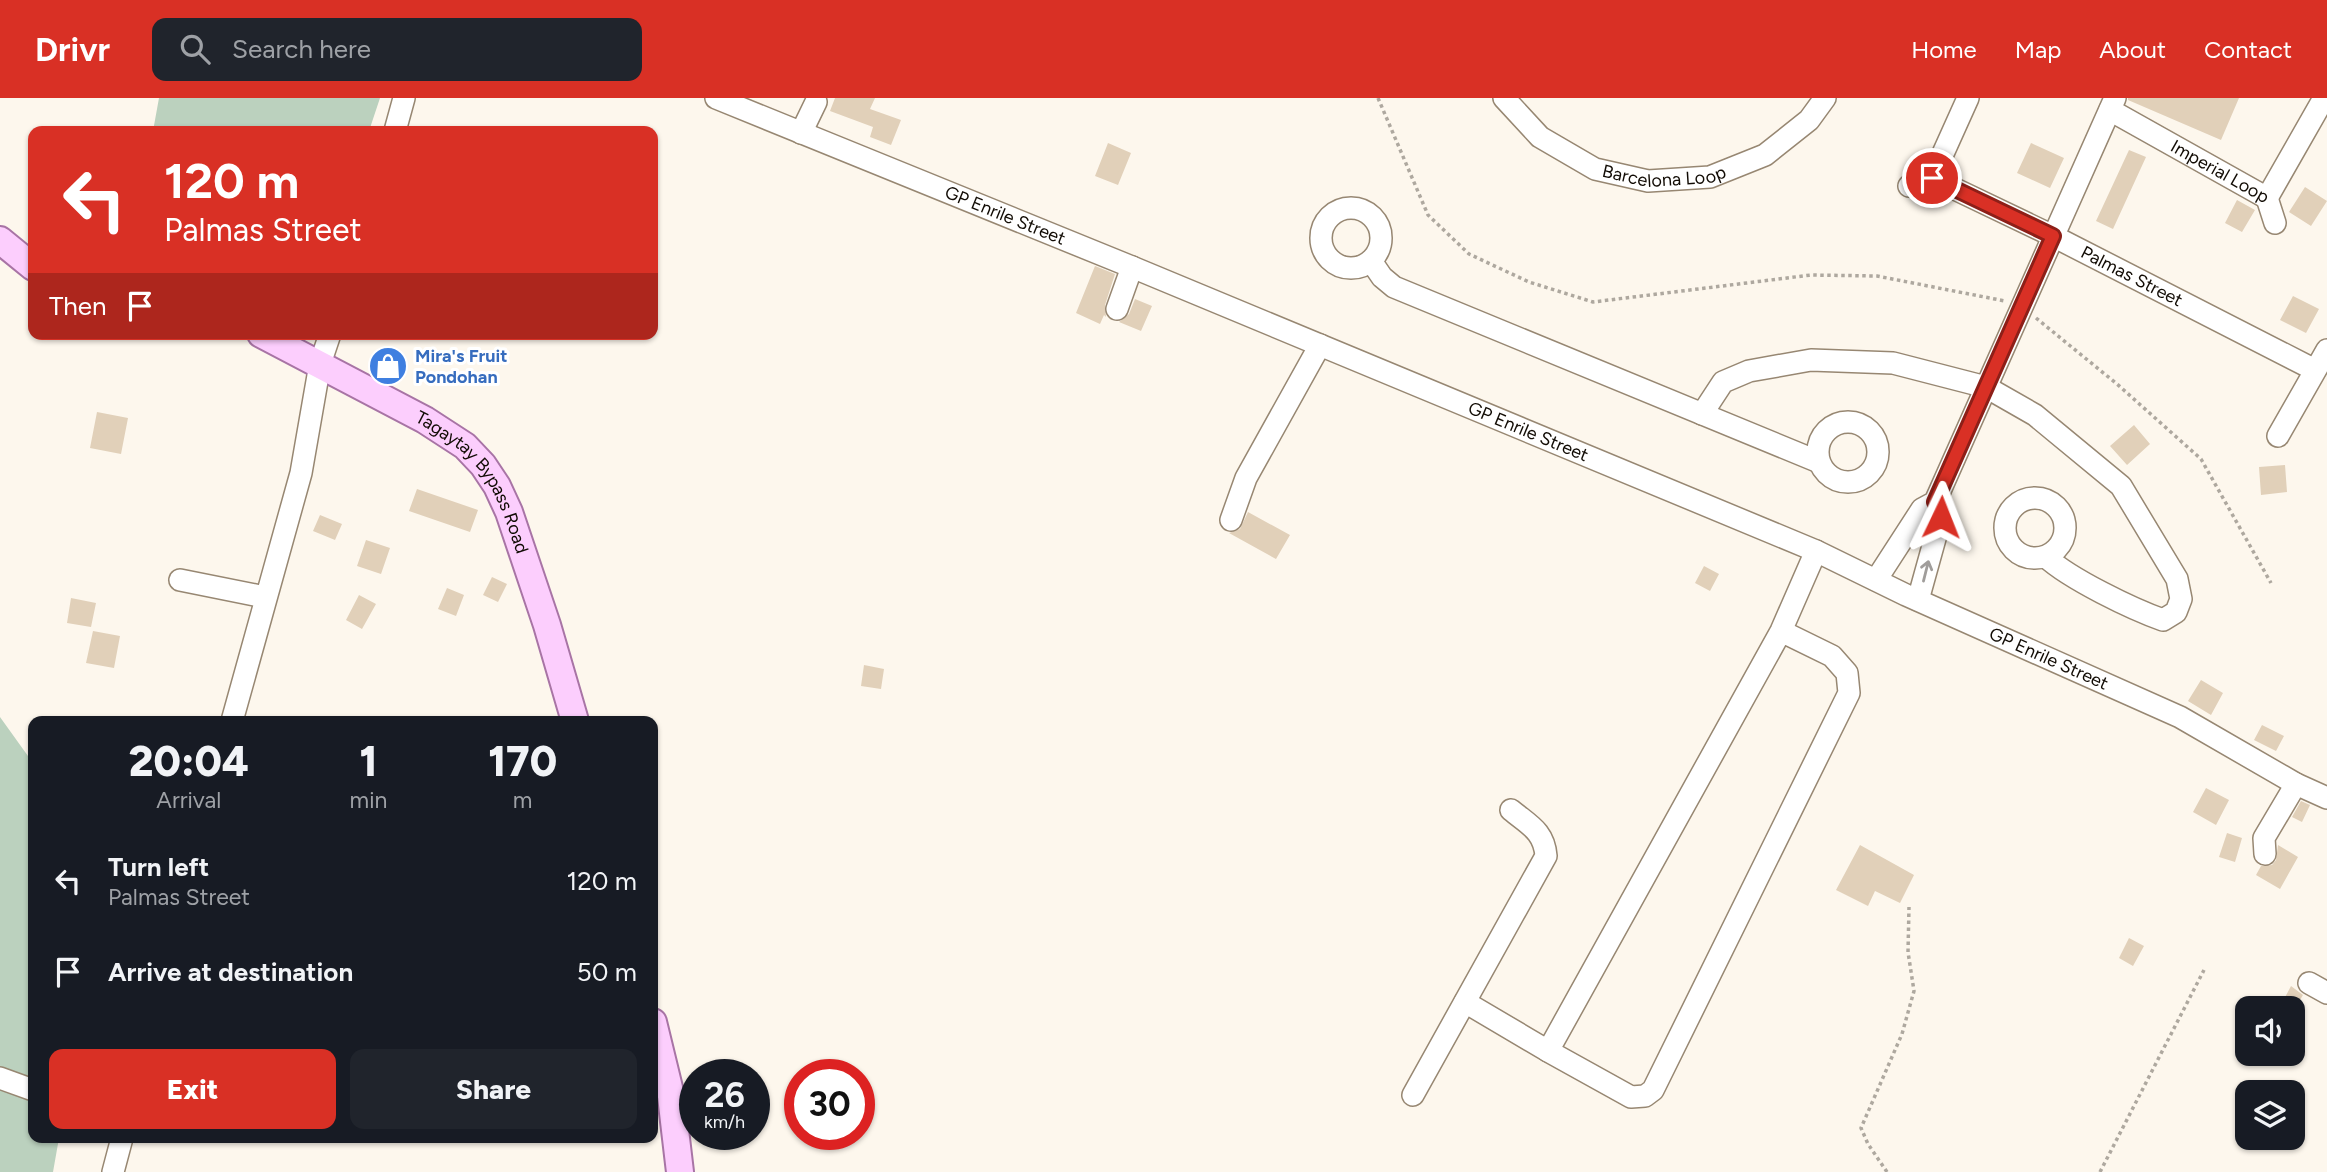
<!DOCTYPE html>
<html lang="en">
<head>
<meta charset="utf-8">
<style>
	:root { --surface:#171b24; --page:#20242c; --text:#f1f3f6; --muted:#9ea1a6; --accent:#d93025 }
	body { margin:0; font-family:Figtree,sans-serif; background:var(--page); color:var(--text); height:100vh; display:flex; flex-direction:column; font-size:26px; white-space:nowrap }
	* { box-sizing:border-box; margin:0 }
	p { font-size:23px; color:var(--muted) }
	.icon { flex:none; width:38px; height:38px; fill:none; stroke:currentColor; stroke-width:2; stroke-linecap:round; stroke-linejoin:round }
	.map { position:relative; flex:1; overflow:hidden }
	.side { position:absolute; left:28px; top:618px; width:630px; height:427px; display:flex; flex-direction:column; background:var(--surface); border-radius:14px; box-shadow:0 2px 5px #0004 }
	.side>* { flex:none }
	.hud { position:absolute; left:28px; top:28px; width:630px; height:214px; border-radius:14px; box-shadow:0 2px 5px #0004; background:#d93025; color:#fff; overflow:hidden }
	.buttons { position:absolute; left:2235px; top:898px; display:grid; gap:14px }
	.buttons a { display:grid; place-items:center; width:70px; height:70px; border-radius:14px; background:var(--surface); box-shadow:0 2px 5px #0004; font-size:35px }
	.speed { position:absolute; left:679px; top:961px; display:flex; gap:14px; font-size:35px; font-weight:700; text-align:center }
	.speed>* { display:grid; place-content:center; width:91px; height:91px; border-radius:50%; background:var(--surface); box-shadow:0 2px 5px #0004; line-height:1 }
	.speed small { font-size:18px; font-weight:400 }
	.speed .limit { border:10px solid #d22; background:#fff; color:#111 }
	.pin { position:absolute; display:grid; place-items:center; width:60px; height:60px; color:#fff; margin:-30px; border:4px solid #fff; border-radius:50%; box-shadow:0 2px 7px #0007 }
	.me { position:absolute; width:77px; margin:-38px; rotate:2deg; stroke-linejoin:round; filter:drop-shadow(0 0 5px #0008) }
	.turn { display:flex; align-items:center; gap:24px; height:147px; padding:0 21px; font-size:32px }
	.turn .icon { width:91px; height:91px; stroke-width:2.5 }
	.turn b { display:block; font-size:49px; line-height:60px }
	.then { display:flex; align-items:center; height:66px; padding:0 21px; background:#0003; gap:14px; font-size:26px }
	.eta { display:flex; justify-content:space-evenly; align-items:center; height:119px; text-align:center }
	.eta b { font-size:42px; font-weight:800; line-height:49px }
	.button { display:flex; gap:14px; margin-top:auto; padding:14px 21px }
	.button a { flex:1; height:80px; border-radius:14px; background:var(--accent); color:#fff; font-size:28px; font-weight:800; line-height:80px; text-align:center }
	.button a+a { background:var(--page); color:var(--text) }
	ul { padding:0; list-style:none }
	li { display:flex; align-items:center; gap:21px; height:91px; padding:0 21px }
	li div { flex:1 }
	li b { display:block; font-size:26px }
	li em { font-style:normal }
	header { display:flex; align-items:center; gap:42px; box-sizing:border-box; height:98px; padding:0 35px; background:var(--accent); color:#fff }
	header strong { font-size:33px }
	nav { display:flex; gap:38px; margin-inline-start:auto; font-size:24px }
	.search { width:490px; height:63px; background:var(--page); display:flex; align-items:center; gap:18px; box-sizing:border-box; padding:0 24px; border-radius:14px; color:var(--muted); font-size:26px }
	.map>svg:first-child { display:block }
</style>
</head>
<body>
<header>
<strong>Drivr</strong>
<div class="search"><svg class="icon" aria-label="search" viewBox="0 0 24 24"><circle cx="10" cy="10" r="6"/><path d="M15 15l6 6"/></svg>Search here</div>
<nav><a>Home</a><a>Map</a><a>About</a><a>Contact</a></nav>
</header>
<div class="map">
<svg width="2327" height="1074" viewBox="0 0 2327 1074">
	<rect width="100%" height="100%" fill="#fdf7ed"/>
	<path fill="#bbd1be" d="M159,0h221l-11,33h-216z
		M0,619l33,46v375h26l-6,34h-53z"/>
	<path fill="#e1d0b9" d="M835,0h40l-5,11 31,11 -10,25 -21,-8 3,-10 -43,-16z
		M2128,0h111l-18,42 -93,-40z
		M1108,45l23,10 -13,32 -23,-9z
		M2031,45l33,15 -14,30 -33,-15z
		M2129,52l17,7 -33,72 -17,-8z
		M2305,89l22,14 -16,25 -22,-14z
		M2237,102l18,10 -13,22 -17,-9z
		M1095,168l20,8 -10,31 1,12 -2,-2 -4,9 -24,-11z
		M2293,198l26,13 -13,24 -26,-13z
		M1135,201l17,7 -11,25 -22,-9 10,-8z
		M97,314l31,6 -7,36 -31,-6z
		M2134,327l16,19 -23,21 -17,-19z
		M2285,367l2,27 -26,3 -2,-28z
		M417,391l61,21 -8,22 -61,-21z
		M1248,414l42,23 -14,24 -47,-26 11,-4z
		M320,417l22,9 -7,16 -22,-9z
		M366,442l24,8 -9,26 -24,-8z
		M1704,468l15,8 -9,17 -15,-8z
		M492,479l15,7 -9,18 -15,-7z
		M447,490l17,7 -8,21 -18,-7z
		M359,497l17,9 -14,25 -16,-9z
		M71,500l25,5 -5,24 -24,-4z
		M93,533l27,5 -6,32 -28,-5z
		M864,567l20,4 -3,20 -20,-3z
		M2201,582l22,13 -12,22 -23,-14z
		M2262,627l22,11 -8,15 -22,-11z
		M2206,690l23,12 -13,25 -23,-13z
		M2301,703l9,4 -8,17 -10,-5z
		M2227,735l15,5 -7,24 -16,-5z
		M1860,747l54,30 -14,28 -25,-12 -7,15 -32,-16z
		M2278,747l20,12 -18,32 -24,-14 5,-9 11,-1 4,-5z
		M2129,840l15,8 -11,20 -14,-8z
		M2291,888l12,9 -8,13 -12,-7z"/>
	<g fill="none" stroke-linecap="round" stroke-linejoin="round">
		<defs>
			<g id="minor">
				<path id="s1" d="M716,0l416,169 684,284 90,44 274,122 116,67 31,14"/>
				<path id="s2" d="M1504,0l36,39 55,32 53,12 62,-4 55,-22 44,-35 16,-22"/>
				<path id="s3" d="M2110,12l157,88"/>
				<path d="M395,33l9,-33"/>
				<path d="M801,35l15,-31"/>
				<path d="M1932,80l36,-80"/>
				<path id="s4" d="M1909,88l23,-8 121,58 262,134"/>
				<path d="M2267,100l57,-100"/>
				<path d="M2267,100l8,25"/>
				<circle cx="1351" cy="140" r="30"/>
				<path d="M1371,163l11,16 12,10 425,175"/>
				<path d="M1117,211l15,-42"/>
				<path d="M1702,316l21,-32 26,-11 62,-11 82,3 93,24 49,28 86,71 56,93 4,20 -5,13 -13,8c-31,-11 -93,-41 -117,-63"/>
				<circle cx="1848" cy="354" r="30"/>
				<path d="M2278,338l49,-86"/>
				<circle cx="2035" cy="430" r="30"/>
				<path d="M1231,422l15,-42 74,-133"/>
				<path d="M180,482l85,17"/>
				<path d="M1876,482l46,-71 13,-7 180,-404"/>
				<path d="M1918,502l23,-83 -6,-15"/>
				<path d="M1781,533l51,25 15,17 2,20 -196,397 -8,6 -14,1 -83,-46 233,-420 35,-80"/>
				<path d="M232,623l69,-248 19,-109 10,-30"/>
				<path d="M2265,756l-1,-16 32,-54"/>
				<path d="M2309,885l18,10"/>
				<path d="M1465,904l83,49"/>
				<path d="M0,980l33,12"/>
				<path d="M1413,997l133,-239c-2,-25 -17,-31 -35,-46"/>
				<path d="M113,1074l9,-34"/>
			</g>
			<g id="major">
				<path d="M0,142l33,27"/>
				<path id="s5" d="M261,236l164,86 40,26 18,19 14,21 12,26 38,113 28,96"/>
				<path d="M653,924l18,74 9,76"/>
			</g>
		</defs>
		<use href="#minor" stroke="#978772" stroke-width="24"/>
		<use href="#major" stroke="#a874a5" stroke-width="30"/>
		<path stroke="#aea89f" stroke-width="3.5" stroke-dasharray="3.5 3.5" stroke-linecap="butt" d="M1378,0l50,117 41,39 60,28 64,20 218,-27 66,1 128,25
			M2036,220l81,66 84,75 70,124
			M1887,1074l-19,-28 -7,-16 41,-94 12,-43 -6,-39 1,-45
			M2100,1074l104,-202"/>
		<use href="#minor" stroke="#fff" stroke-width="21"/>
		<use href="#major" stroke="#fccefd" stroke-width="26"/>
	</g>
	<defs><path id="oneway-shaft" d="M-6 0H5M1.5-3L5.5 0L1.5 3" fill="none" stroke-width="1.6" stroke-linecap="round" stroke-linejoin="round" transform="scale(1.75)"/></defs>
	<use stroke="#a09d9b" href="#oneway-shaft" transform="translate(1926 473) rotate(-76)"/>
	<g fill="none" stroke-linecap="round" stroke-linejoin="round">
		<defs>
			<path id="route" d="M1932,80l121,58 -118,266 6,15"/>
		</defs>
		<use href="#route" stroke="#8d1f18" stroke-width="18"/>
		<use href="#route" stroke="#d93025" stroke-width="12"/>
	</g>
	<defs>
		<symbol id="shop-disc" viewBox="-11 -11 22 22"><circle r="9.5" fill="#3f7fe0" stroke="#fff"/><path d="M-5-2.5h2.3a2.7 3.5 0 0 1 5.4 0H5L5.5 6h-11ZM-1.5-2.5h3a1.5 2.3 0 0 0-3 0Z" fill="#fff"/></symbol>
	</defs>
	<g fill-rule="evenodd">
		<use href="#shop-disc" x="366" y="246" width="44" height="44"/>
	</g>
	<g text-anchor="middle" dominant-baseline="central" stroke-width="6" stroke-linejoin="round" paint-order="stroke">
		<g font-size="18" fill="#110b04" stroke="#fff">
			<text stroke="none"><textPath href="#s3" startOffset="126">Imperial Loop</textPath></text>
			<text stroke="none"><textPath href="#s2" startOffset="187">Barcelona Loop</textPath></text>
			<text stroke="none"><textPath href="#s1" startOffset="312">GP Enrile Street</textPath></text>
			<text stroke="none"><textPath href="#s4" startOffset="247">Palmas Street</textPath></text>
			<text stroke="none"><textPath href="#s1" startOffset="878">GP Enrile Street</textPath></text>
			<text stroke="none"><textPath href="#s5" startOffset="266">Tagaytay Bypass Road</textPath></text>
			<text stroke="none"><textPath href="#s1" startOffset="1446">GP Enrile Street</textPath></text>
		</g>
		<g font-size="18" font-weight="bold" fill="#366cbe" stroke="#fff" text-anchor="start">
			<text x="415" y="258">Mira's Fruit<tspan x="415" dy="21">Pondohan</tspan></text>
		</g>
	</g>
</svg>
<div class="buttons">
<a><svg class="icon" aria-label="sound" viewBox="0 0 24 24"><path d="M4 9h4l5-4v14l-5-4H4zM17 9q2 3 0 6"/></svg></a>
<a><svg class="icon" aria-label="layers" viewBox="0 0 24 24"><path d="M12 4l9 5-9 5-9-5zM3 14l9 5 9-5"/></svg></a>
</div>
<div class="speed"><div>26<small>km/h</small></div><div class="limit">30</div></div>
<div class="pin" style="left:1932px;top:80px;background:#d93025"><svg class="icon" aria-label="arrive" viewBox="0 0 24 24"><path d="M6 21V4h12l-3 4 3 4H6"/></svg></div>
<svg class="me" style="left:1941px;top:419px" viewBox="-20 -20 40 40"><path d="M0-17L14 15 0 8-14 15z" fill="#d93025" stroke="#fff" stroke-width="4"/></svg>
<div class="hud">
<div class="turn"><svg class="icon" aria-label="left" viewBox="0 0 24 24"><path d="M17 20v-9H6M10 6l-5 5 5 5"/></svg><div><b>120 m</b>Palmas Street</div></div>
<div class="then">Then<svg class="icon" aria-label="arrive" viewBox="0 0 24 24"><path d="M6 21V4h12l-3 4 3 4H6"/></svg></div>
</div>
<section class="side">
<div class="eta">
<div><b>20:04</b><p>Arrival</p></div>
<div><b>1</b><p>min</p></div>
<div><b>170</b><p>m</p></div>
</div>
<ul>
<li><svg class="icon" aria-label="left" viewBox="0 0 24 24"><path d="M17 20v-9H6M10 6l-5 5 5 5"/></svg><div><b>Turn left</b><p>Palmas Street</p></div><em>120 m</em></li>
<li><svg class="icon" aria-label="arrive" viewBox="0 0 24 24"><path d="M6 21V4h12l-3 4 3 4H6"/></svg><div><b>Arrive at destination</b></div><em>50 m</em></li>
</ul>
<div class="button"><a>Exit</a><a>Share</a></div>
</section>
</div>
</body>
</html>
